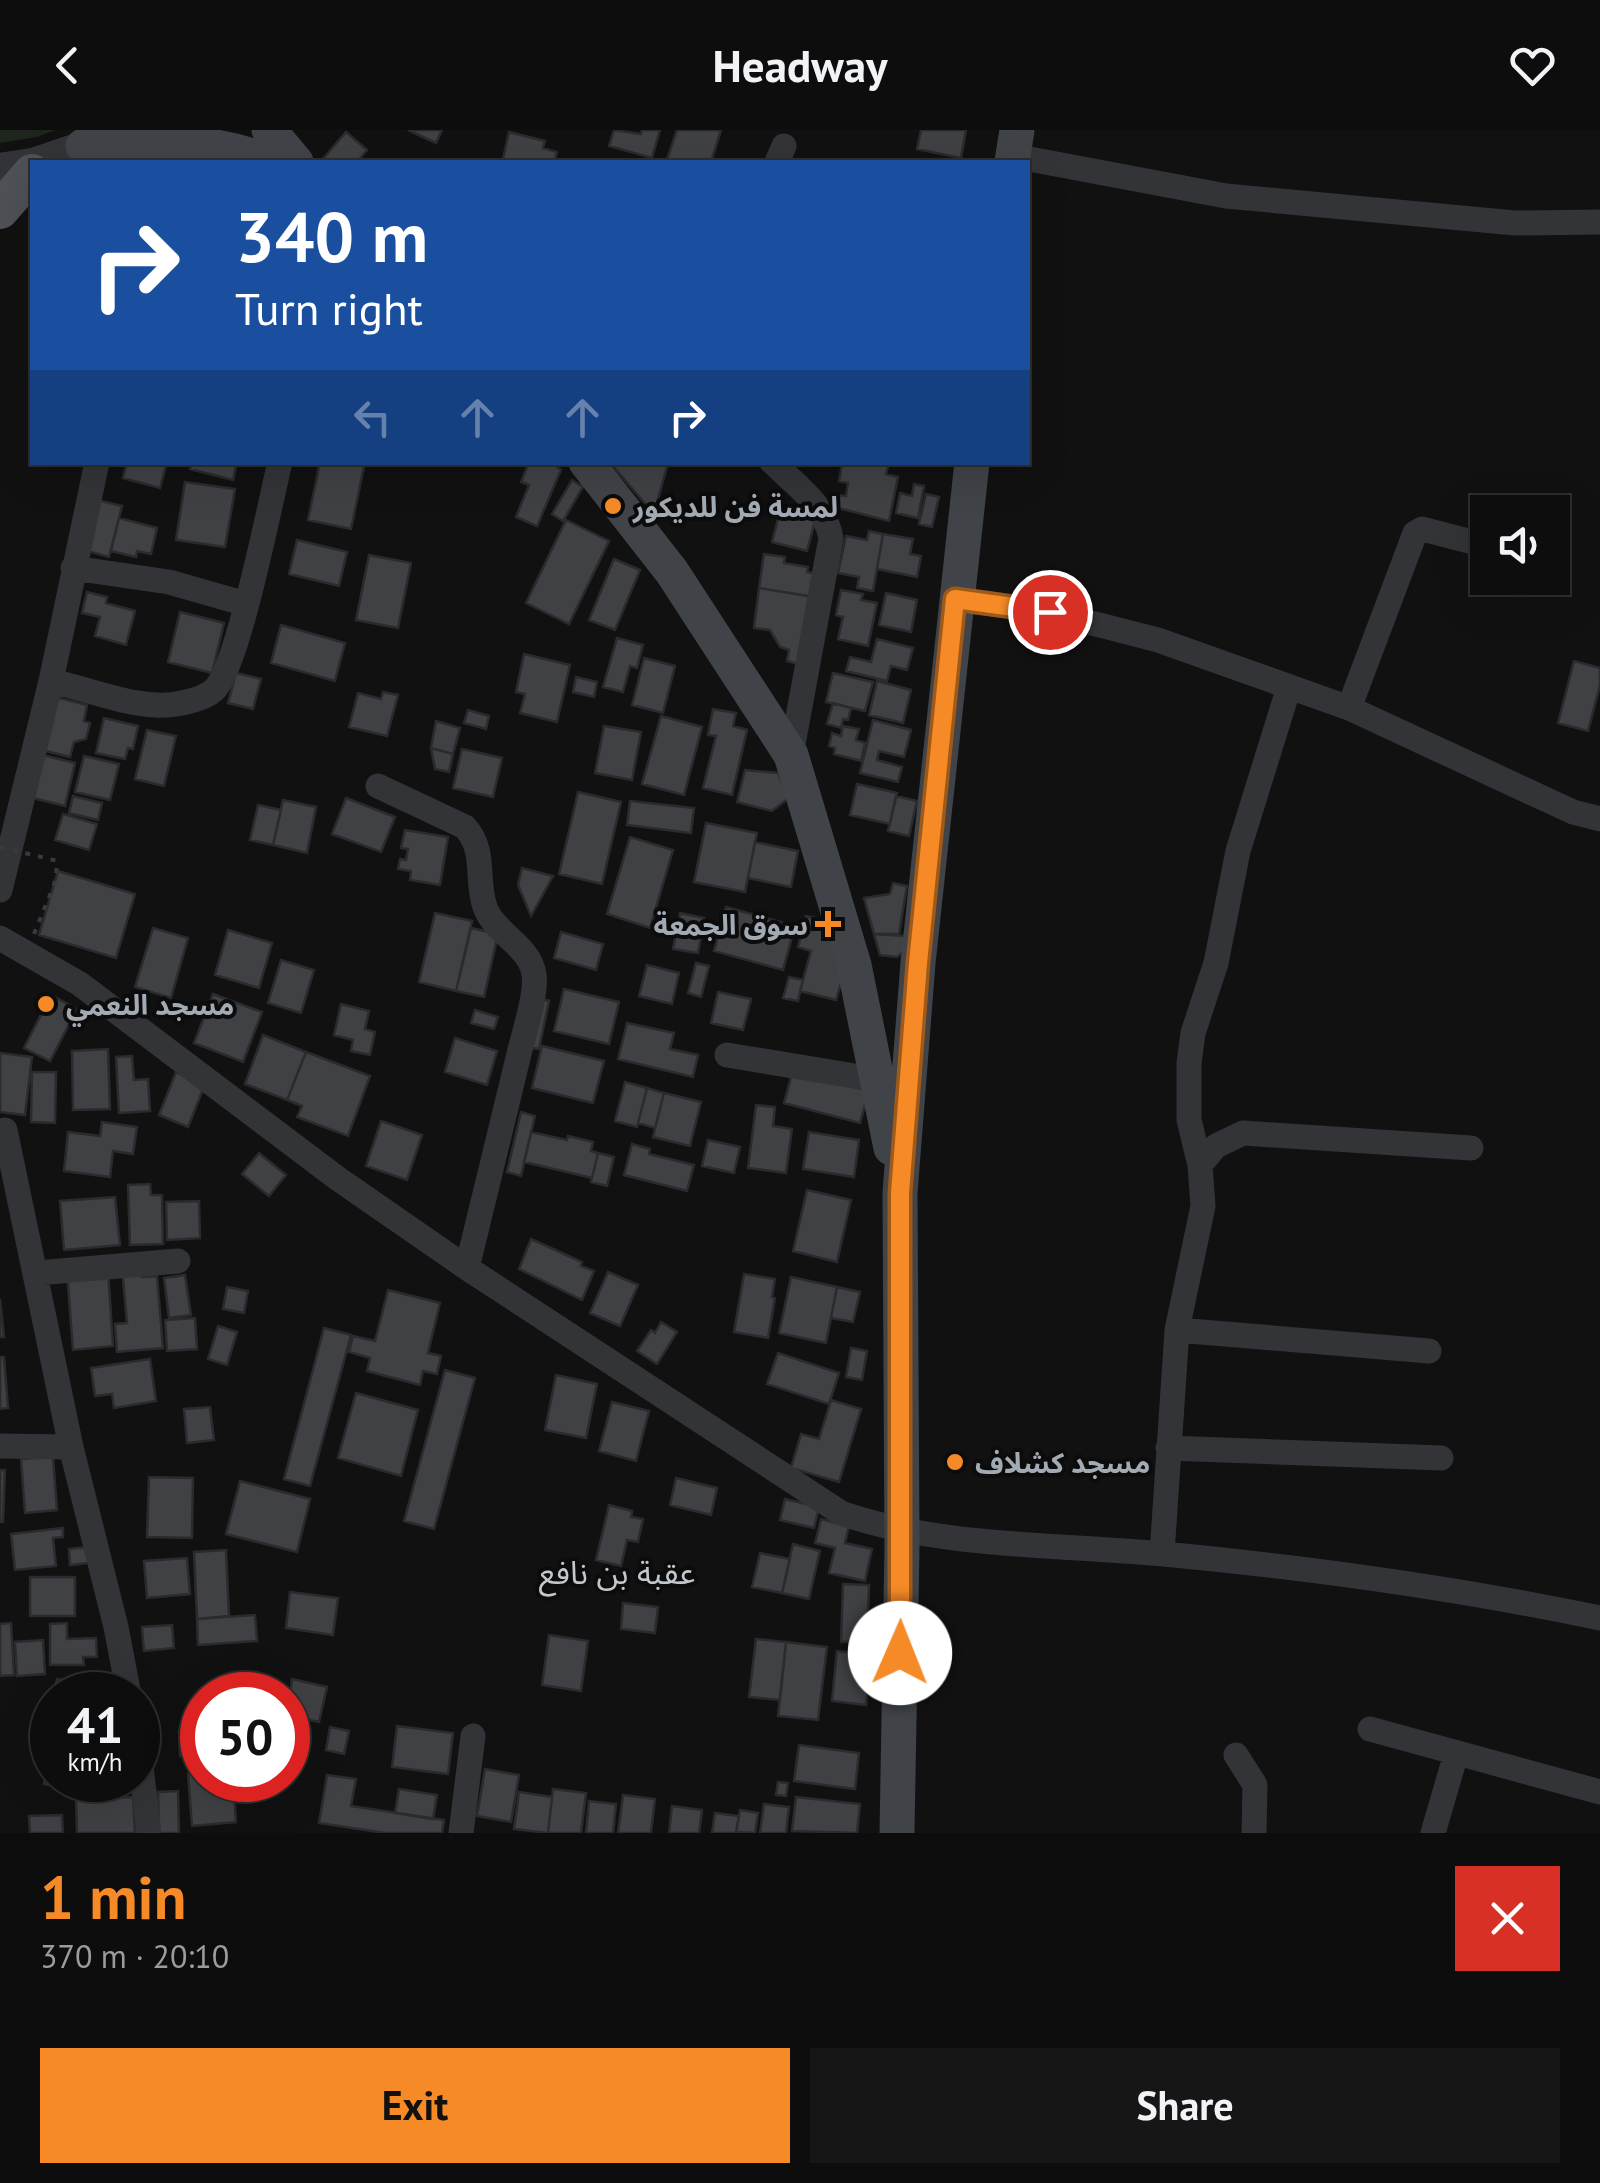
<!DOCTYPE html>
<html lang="en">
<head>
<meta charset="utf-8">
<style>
	:root { --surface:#0d0d0e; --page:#161617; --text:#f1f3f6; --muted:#9a9c9e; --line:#2d2d2e; --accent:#f58a26 }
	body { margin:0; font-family:"PT Sans","Noto Sans Arabic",sans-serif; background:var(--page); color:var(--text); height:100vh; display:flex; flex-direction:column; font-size:38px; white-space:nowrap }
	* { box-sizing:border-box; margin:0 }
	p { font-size:32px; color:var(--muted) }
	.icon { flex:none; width:55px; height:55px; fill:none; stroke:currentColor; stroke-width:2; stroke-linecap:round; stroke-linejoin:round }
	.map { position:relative; height:1703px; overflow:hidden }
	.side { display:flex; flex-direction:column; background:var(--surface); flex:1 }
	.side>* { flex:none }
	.hud { position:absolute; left:30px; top:30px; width:1000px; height:305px; border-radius:0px; box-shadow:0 10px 40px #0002,0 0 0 2px var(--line); background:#1a4fa0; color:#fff; overflow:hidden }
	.tools { position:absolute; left:1470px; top:365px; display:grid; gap:20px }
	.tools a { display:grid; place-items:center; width:100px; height:100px; border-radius:0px; background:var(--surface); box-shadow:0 10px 40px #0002,0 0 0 2px var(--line); font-size:50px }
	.speed { position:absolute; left:30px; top:1542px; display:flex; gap:20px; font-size:50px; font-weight:700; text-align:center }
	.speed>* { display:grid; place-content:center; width:130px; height:130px; border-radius:50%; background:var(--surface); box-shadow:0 10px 40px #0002,0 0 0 2px var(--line); line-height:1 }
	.speed small { font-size:25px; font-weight:400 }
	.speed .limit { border:15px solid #d22; background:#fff; color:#111 }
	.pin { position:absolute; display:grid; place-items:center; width:85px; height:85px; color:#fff; margin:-42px; border:5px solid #fff; border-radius:50%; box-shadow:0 2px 10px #0007 }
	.me { position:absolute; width:110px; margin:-55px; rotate:1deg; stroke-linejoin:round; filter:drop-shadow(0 0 8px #0008) }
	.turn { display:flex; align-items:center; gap:35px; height:210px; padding:0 40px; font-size:45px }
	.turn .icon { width:130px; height:130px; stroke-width:2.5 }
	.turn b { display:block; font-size:70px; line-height:85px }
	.lanes { display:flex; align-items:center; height:95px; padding:0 40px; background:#0003; justify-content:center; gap:50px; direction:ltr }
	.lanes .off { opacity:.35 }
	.round { display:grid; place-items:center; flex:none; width:105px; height:105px; border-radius:0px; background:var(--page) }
	.headline { display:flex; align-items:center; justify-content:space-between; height:170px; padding:0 40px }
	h1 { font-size:60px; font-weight:700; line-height:75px; color:var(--accent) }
	.primary-button { display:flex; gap:20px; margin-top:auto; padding:20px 40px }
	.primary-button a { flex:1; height:115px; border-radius:0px; background:var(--accent); color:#111; font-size:40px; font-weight:700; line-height:115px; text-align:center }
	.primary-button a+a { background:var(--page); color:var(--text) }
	header { display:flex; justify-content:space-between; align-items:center; height:130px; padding:0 40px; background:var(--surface); font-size:45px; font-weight:700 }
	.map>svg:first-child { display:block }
</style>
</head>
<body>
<header><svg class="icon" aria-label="back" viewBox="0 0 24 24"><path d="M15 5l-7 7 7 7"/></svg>Headway<svg class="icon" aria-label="heart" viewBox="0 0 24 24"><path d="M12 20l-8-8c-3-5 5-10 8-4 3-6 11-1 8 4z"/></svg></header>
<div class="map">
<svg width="1600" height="1703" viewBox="0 0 1600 1703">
	<rect width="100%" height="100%" fill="#111112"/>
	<path fill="#1d251d" d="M0,0h56l-19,7 -37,6z"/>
	<path fill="#404145" stroke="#2b2b2e" stroke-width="2.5" d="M408,0h34l-6,13z
		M614,0l27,4 1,-4h18l-8,28 -43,-12z
		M677,0h44l-10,32h-45z
		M921,0h45l-5,28 -44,-9z
		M346,2l21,18 -10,12h-32l-3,-2z
		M509,2l36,9 -2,7 14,4 -3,10h-35l-16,-3z
		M127,332h40l-7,26 -37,-10z
		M192,332h45l-4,18 -43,-11z
		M320,332h45l-14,67 -43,-9z
		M529,332h22l10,8 -24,56 -21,-9 13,-32 -8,-3z
		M611,332l57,1 -14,51 -43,-50z
		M851,332l38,1 -3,11 12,3 -9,44 -55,-14 2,-12 10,1 2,-13 -9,-2 3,-17 8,1z
		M572,350l11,7 -20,34 -11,-7z
		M185,352l50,7 -10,58 -49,-7z
		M914,354l10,2 -6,32 -22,-5 4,-20 12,3z
		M926,364l13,3 -7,30 -13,-3z
		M97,370l25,6 -13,51 -25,-7z
		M781,378l35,9 -9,34 -35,-9z
		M119,388l38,10 -6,26 -14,-3 -1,6 -25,-6z
		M566,390l43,21 -40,83 -43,-21z
		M869,401l14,3 -10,57 -16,-3 2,-11 -21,-4 8,-37 21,4z
		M883,404l30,5 -3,15 11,2 -4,21 -40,-8z
		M297,410l50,12 -8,34 -50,-12z
		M764,424l21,3 -1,6 24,4 -1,5 11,2 -4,23 -55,-9z
		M369,425l42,8 -13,65 -42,-8z
		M614,429l26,11 -25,60 -26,-10z
		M759,458l55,9 -12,68 -15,-4 2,-11 -9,-3 -10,-17 -16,-2z
		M841,460l22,4 -2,6 16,3 -9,43 -30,-7 5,-22 -7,-2z
		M87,462l20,5 -1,6 29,8 -9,34 -31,-9 5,-19 -18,-4z
		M886,463l31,7 -6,32 -32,-7z
		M180,482l44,11 -12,50 -44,-11z
		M281,495l64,18 -10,38 -64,-18z
		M617,508l26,7 -6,23 -7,-2 -7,26 -20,-5z
		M877,509l36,9 -6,22 -16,-4 -4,15 -41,-10 4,-14 21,5z
		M524,524l46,11 -13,57 -37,-9 5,-19 -9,-2z
		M644,528l31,8 -12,47 -31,-8z
		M1574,531l26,7v17l-12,46 -30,-8z
		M236,543l25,6 -8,30 -25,-6z
		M833,543l40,9 -8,29 -39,-9z
		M576,547l21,5 -3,15 -21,-5z
		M877,551l34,9 -8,33 -34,-8z
		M383,562l15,3 -11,41 -38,-9 9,-34 23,6z
		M55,567l32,8 -3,16 6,2 -4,16 -12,3 -4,15 -28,-7z
		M833,573l18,5 -3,12 -5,-1 -2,9 -14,-4z
		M713,579l23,4 -3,13 14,4 -15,65 -29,-7 13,-52 -8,-1z
		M468,580l21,6 -3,13 -22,-6z
		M661,586l41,11 -18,68 -42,-11z
		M104,588l34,8 -5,23 -5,-1 -3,11 -29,-6z
		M873,590l38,10 -7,27 -25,-6 -2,9 25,7 -4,15 -38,-9z
		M436,591l24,7 -7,26 -22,-6z
		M604,596l37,6 -9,48 -37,-7z
		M843,596l16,3 -3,11 9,3 -4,18 -27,-7 1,-6 -6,-2 3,-13 9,3z
		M147,600l29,6 -12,50 -29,-7z
		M431,618l22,6 -4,18 -14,-3z
		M462,619l40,9 -9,39 -40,-9z
		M38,624l37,9 -10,43 -36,-9z
		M84,626l35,8 -9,36 -35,-8z
		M745,640l33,3 11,25 -17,13 -35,-9z
		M857,654l40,9 -7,31 -40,-9z
		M578,662l43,10 -19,82 -43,-10z
		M73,666l29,7 -4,17 -29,-7z
		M896,666l21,5 -8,35 -21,-5z
		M346,668l49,19 -14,35 -49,-18z
		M283,670l33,7 -9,46 -34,-8z
		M630,671l64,7 -3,25 -64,-8z
		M258,675l23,5 -8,35 -23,-5z
		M63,684l34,10 -8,26 -34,-10z
		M706,693l51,10 -12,59 -51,-10z
		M405,700l43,7 -8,48 -30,-5 1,-9 -13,-2 2,-10 6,1 2,-11 -7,-1z
		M630,707l43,13 -23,78 -43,-14z
		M755,712l43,9 -7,36 -43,-9z
		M522,738l31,8 -22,40 -13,-31z
		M58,741l77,23 -19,64 -77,-23z
		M893,753l14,3 -8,48h-25l-10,-36 26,-4z
		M726,777l69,19 -12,44 -69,-19z
		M435,783l37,8 -16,70 -37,-9z
		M680,783l24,5 -6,35 -25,-4z
		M806,786l24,5 12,59 -6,20 -36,-9 11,-40 -13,-4z
		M153,798l35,10 -17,60 -36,-11z
		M471,798l27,6 -14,63 -28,-6z
		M228,800l44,13 -13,45 -44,-13z
		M561,802l42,12 -7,26 -42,-12z
		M874,804l31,2 -1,15 -7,6 -17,-2z
		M281,830l33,10 -13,43 -33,-10z
		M696,833l13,3 -8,31 -13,-4z
		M647,835l32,8 -7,31 -33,-8z
		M789,847l14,3 -5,21 -15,-3z
		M564,859l55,13 -10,42 -55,-13z
		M718,862l33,7 -8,31 -32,-7z
		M213,864l49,18 -19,50 -49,-19z
		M51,865l26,14 -27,52 -26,-13z
		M538,868l11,3 -10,48 -11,-2z
		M341,874l28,7 -4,18 10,3 -5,23 -19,-4 2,-11 -19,-5z
		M475,880l23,7 -4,12 -23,-6z
		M627,893l47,10 -4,16 28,6 -5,22 -75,-18z
		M263,905l43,17 -19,48 -42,-16z
		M455,908l42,13 -10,34 -42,-13z
		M542,916l62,15 -11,42 -61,-15z
		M108,919l2,60 -37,1 -1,-59z
		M306,922l64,24 -22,60 -51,-19 5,-11 -15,-6z
		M0,923l32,4 -7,58 -25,-3z
		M132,926l2,24 14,-1 2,32 -31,2 -3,-56z
		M793,940l76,21 -9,32 -76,-20z
		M32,942h24l-1,51 -24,-1z
		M176,942l29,12 -17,43 -29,-12z
		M625,952l22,6 -10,39 -22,-6z
		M647,958l17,5 -9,35 -17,-5z
		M664,963l37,9 -11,44 -37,-9z
		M756,975l19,2 -2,19 19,3 -6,44 -38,-5z
		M521,982l14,4 -14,60 -14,-4z
		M381,991l41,14 -15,45 -41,-14z
		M102,992l35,5 -4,27 -20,-3 -3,26 -46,-6 4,-39 32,4z
		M531,1002l36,8 1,-4 25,6 -2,9 7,2 -6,25 -68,-16z
		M809,1002l50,8 -5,37 -51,-8z
		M708,1010l32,7 -6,26 -32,-7z
		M632,1014l18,5 -1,5 45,11 -7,26 -63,-16z
		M259,1023l27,22 -17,21 -27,-22z
		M598,1023l16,4 -7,29 -16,-4z
		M150,1054l1,11h11l1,49 -33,1 -2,-60z
		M807,1060l44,10 -14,62 -44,-11z
		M115,1067l5,48 -56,5 -4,-49z
		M199,1071l1,37 -33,2 -1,-38z
		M531,1109l51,23 -1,4 13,5 -12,29 -63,-31z
		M141,1136l1,11 15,-1 6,72 -46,4 -2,-28 12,-1 -5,-55z
		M108,1140l5,76 -40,4 -6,-77z
		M608,1142l30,13 -18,41 -30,-13z
		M744,1144l31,5 -3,18 3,1 -7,40 -34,-6z
		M185,1145l6,40 -22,3 -5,-40z
		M791,1147l46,10 -11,56 -47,-10z
		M227,1157l21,4 -4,22 -21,-4z
		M837,1157l23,5 -7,30 -22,-4z
		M388,1160l52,13 -12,50 13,3 -4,18 -14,-3 -3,14 -53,-14 3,-13 -21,-6 4,-16 22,5z
		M0,1169l4,38h-4z
		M195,1188l2,31 -30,2 -2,-31z
		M661,1192l16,10 -20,32 -20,-13 14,-21 4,3z
		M218,1196l19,6 -10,33 -19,-6z
		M324,1198l27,7 -41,151 -26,-7z
		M851,1218l16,3 -5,29 -16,-3z
		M778,1223l61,20 -10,31 -62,-20z
		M0,1227h4l4,51 -8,1z
		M150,1229l6,42 -42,7 -2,-14 -17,2 -4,-28z
		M445,1240l30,8 -41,151 -30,-8z
		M556,1245l41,9 -11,54 -41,-8z
		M356,1263l62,17 -17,66 -63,-18z
		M831,1270l30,9 -22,73 -48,-14 10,-34 18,5z
		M612,1272l37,9 -13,50 -37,-10z
		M210,1277l4,33 -27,3 -3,-34z
		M53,1327l4,53 -32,3 -4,-54z
		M0,1340h5l-2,52h-3z
		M149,1347l44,1 -1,60 -45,-1z
		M676,1348l41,10 -6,27 -41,-10z
		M240,1351l70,18 -13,53 -71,-18z
		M785,1369l34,8 -5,21 -34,-8z
		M609,1375l23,6 -1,6 12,2 -5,23 -11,-2 -6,26 -25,-6z
		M821,1389l28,7 -4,17 27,6 -7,32 -36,-8 6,-25 -20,-5z
		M63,1398v9l-10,1 3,28 -41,4 -4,-36z
		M793,1414l27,7 -11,48 -27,-6z
		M87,1417l2,16 -19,2 -1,-16z
		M226,1420l3,66 -32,3 -3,-67z
		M760,1423l30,6 -8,34 -30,-6z
		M187,1428l3,36 -43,4 -3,-37z
		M30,1447h45v39h-45z
		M843,1454l26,1 -2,57h-26z
		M290,1462l48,6 -5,37 -47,-7z
		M623,1473l35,4 -3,26 -34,-4z
		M255,1485l2,26 -59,4 -1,-26z
		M11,1493l3,52 -14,1v-52z
		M67,1493v16l29,-1 1,19h-14l1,8h-34v-41z
		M172,1495l2,23 -30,3 -2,-24z
		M549,1505l39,6 -7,50 -39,-6z
		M756,1509l30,3 -6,58 -31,-3z
		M43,1510l2,34 -28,2 -2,-34z
		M786,1512l41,5 -9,73 -40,-4z
		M837,1521l35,4 -6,50 -34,-4z
		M57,1549l35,8 -2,8 -36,-4z
		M292,1549l35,8 -8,35 -31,-7z
		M397,1596l56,7 -5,41 -56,-7z
		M330,1597l19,4 -5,23 -18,-4z
		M202,1600v35l-12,1 -1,-10h-9l-1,-25z
		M52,1612v38h35l-3,12 -40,-8z
		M799,1615l60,8 -4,36 -61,-8z
		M485,1639l34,6 -8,47 -34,-6z
		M202,1643v7h31l3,42 -44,4 -4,-52z
		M327,1645l29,4 -5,27 93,14 -2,13h-57l-66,-10z
		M778,1652l10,1 -2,13 -10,-1z
		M399,1659l38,6 -4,24 -38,-6z
		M553,1659l33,4 -5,40h-33z
		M178,1661l1,42h-20l-1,-41z
		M519,1662l33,5 -4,36 -34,-4z
		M623,1665l32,4 -4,34h-33z
		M133,1667l2,36h-58l-1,-34z
		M796,1667l64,7 -3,29 -65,-2z
		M589,1671l27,3 -3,29h-27z
		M764,1674l25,3 -3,26h-26z
		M672,1676l30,4 -3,23h-30z
		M740,1680l18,3 -3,20 -19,-1z
		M715,1683l24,3 -3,17h-24z
		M62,1685l1,18h-33l-1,-17z"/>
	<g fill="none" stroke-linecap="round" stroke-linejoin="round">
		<path stroke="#383b3e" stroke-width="4" stroke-dasharray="5 8" stroke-linecap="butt" d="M34,804l20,-49 4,-24"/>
		<path stroke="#323437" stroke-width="25" d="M1013,26l213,40 289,27 85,-1
			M777,32l7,-16
			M772,332c24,23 53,43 59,76l-40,217
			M73,438l96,14 77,22
			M955,469l94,13 109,28 191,68 224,104 27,7
			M51,551c32,7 73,23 105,24 16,1 46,-4 58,-15 24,-22 56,-187 66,-228
			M1349,578l66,-175 7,-4 66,17
			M378,656l87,41c22,25 10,51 20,80 9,26 45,39 49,67 3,21 -11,62 -16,84 -17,70 -34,140 -51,210
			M0,760l51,-209 46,-219
			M0,808l80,46 257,194 130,90 374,245c100,35 218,31 323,41 147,14 292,34 436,64
			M727,925l152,25
			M5,1000l66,317 45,180 13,68
			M1200,1035l16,-19 27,-13 228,15
			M37,1143l141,-12
			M1177,1200l252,21
			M0,1316l71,1
			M1168,1318l273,10
			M1162,1424l15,-224 26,-124 -3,-41 -11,-45v-57l4,-30 23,-70 22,-112 51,-164
			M1370,1599l230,63
			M138,1612l11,91
			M1236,1625l19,30 -1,48
			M461,1703l12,-97
			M1433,1703l23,-79"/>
		<path stroke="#323437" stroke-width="30" d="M36,32l47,-16 16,-15
			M0,38l32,-5"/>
		<path stroke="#404347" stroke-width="35" d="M269,0l27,32
			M83,16c67,-3 122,-10 186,16
			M1012,32l5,-32
			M586,332l86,110 119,183 63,210 37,183
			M897,1703l5,-287 -2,-353 18,-230 54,-501"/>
		<path stroke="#4e5156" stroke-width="38" d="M0,80l32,-37"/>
		<path stroke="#383b3e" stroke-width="4" stroke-dasharray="5 8" stroke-linecap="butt" d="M0,717l58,14"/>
	</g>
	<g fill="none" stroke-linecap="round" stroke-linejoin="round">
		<defs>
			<path id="route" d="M900,1523v-460l18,-230 37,-364 95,13"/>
		</defs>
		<use href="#route" stroke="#9f5a19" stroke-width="25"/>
		<use href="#route" stroke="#f58a26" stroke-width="18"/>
	</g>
	<g fill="#f58a26" stroke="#0c0c0d" stroke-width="4">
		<circle cx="613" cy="376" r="10"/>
		<path d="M823 779h10v10h10v10h-10v10h-10v-10h-10v-10h10z"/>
		<circle cx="46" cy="874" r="10"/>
		<circle cx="955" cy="1332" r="10"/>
	</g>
	<g text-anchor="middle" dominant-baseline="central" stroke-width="8" stroke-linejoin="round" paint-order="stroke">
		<g font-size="28" font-weight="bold" fill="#a2aab3" stroke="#0c0c0d" text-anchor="start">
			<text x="633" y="376">لمسة فن للديكور</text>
			<text x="808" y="794" text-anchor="end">سوق الجمعة</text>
			<text x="66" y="874">مسجد النعمي</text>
			<text x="975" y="1332">مسجد كشلاف</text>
		</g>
		<g font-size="32" fill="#c3c8cf" stroke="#0c0c0d">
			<text x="617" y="1442">عقبة بن نافع</text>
		</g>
	</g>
</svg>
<div class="tools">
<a><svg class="icon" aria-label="sound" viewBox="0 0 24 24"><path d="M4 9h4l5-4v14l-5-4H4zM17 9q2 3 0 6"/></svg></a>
</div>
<div class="speed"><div>41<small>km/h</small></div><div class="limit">50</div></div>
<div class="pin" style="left:1050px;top:482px;background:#d93025"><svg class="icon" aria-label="arrive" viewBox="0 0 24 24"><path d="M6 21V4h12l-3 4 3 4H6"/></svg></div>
<svg class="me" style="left:900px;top:1523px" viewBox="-20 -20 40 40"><circle r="19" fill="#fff"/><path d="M0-13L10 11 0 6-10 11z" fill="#f58a26"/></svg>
<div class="hud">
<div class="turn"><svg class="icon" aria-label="right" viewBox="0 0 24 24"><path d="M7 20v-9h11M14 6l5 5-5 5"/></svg><div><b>340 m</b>Turn right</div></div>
<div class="lanes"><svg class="icon off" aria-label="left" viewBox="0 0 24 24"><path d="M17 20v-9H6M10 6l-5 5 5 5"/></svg><svg class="icon off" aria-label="ahead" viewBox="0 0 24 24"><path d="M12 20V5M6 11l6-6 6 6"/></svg><svg class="icon off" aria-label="ahead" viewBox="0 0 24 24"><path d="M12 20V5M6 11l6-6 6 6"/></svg><svg class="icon" aria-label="right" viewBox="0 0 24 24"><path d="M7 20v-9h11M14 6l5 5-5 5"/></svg></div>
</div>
</div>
<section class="side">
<div class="headline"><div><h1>1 min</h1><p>370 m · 20:10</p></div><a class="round" style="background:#d93025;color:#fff"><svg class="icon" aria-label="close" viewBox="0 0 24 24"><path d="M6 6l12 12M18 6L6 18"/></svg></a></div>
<div class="primary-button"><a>Exit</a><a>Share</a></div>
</section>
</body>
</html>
